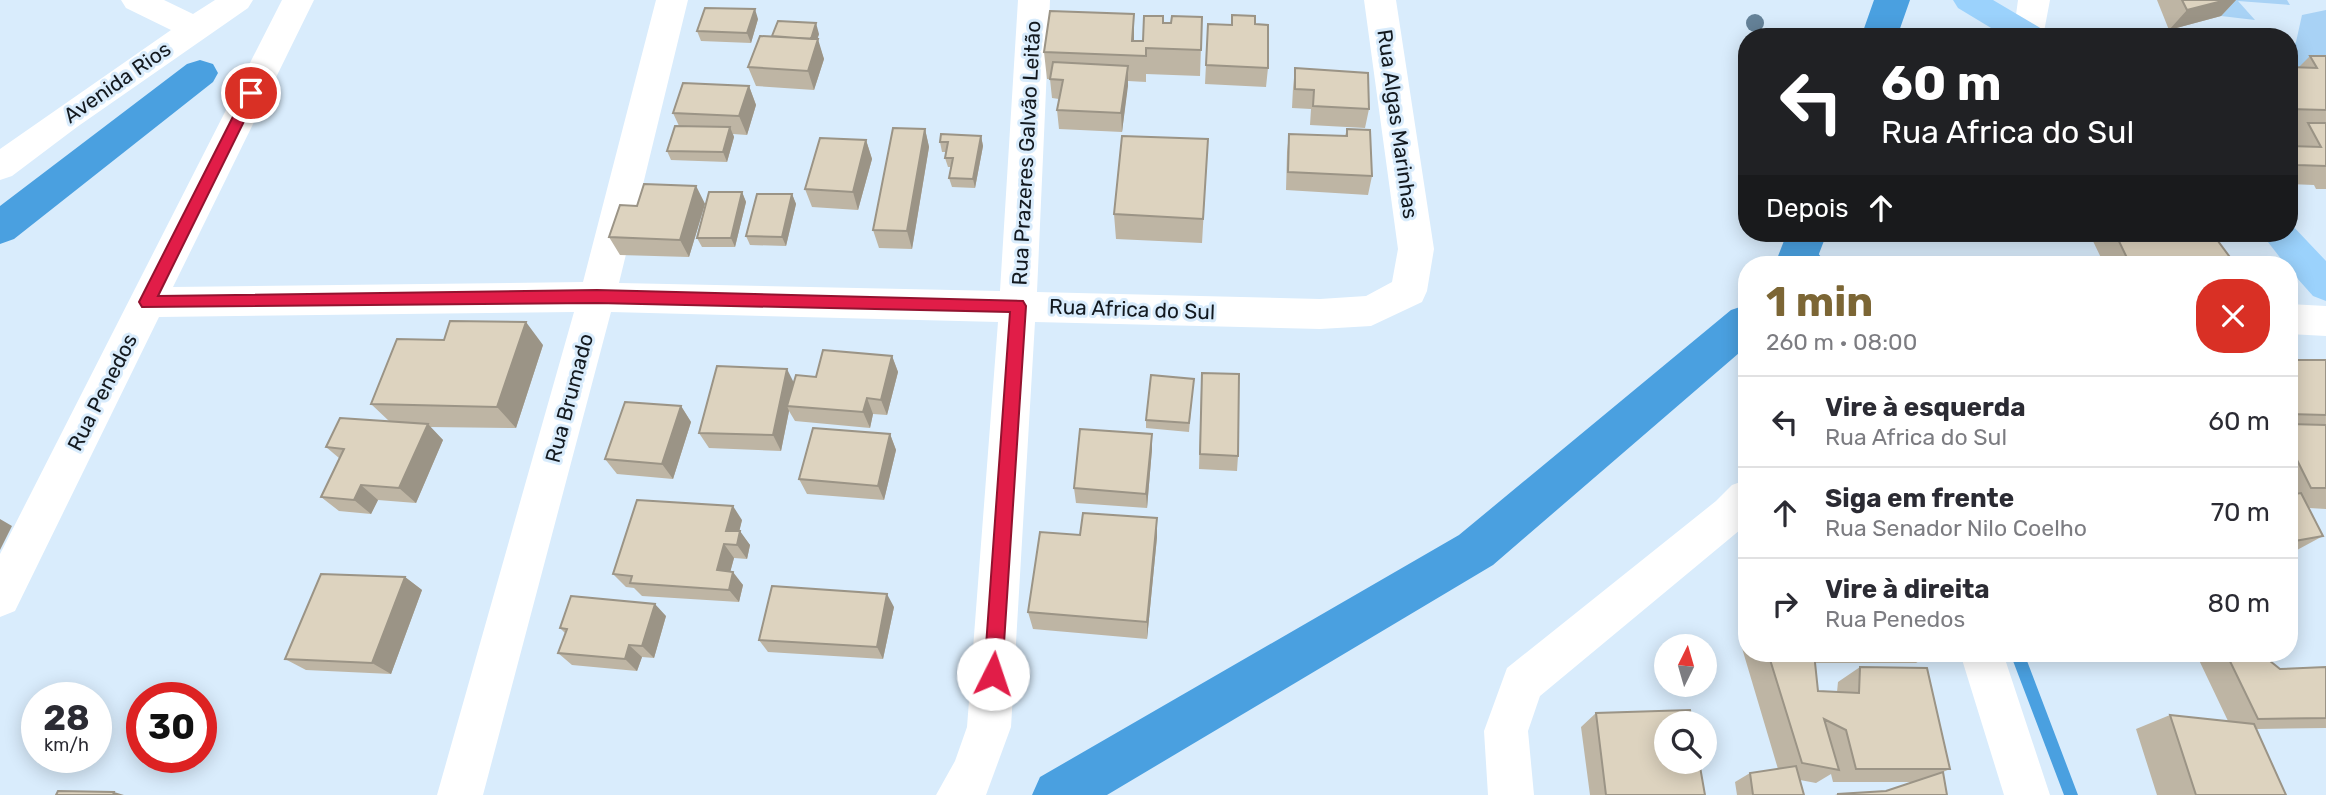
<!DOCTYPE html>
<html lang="pt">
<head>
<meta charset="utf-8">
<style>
	:root { --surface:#fff; --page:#f7f7f7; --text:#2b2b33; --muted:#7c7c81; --line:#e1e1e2; --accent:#7c6635 }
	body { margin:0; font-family:Rubik,sans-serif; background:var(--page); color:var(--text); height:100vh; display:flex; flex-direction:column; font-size:26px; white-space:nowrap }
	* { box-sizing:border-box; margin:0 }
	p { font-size:23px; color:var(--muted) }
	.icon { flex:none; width:38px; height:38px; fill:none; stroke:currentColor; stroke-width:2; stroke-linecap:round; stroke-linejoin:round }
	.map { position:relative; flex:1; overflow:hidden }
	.panel { position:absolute; left:1738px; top:256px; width:560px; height:406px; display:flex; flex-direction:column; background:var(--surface); border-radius:28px; box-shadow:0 4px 18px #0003 }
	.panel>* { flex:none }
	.top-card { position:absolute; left:1738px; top:28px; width:560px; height:214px; border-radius:28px; box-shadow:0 4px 18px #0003; background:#202124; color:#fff; overflow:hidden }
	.needle { width:46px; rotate:5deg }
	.fabs { position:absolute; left:1654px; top:634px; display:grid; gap:14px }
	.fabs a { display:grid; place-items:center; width:63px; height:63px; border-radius:50%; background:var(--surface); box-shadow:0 4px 18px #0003; font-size:35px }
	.speed { position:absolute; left:21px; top:682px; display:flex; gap:14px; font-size:35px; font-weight:700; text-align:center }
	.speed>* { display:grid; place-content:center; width:91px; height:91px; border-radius:50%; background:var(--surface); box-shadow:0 4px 18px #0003; line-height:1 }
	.speed small { font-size:18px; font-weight:400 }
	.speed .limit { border:10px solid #d22; background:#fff; color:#111 }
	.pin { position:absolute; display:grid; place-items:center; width:60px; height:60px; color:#fff; margin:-30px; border:4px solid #fff; border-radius:50%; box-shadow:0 2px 7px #0007 }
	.me { position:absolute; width:77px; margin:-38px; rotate:4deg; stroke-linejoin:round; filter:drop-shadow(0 0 5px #0008) }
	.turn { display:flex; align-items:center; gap:24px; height:147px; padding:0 28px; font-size:32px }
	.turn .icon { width:91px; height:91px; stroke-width:2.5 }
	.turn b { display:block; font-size:49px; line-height:60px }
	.then { display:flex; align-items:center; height:66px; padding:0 28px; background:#0003; gap:14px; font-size:26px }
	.round { display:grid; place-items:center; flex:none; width:74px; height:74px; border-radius:28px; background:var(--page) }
	.headline { display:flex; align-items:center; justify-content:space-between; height:119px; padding:0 28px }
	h1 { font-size:42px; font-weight:700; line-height:52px; color:var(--accent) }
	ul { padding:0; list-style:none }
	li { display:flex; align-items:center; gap:21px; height:91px; padding:0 28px; border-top:2px solid var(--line) }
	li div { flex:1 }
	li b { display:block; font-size:26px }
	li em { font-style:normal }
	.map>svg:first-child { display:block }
</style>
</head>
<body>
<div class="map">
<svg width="2326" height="795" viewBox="0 0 2326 795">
	<rect width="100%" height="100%" fill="#d9ecfc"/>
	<path fill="#a8d2f5" d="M2214,0h73l3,5 -52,-4 17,19 -34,-4z
		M2326,10v75l-37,-10v-24l7,-9 6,-27z"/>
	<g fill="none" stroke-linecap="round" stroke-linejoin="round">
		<path fill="#4aa0e0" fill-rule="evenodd" d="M1803,240l4,2 21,22h-13l-18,-19z
			M2010,653h14l54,142h-14z"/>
		<path fill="#4aa0e0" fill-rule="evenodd" d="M1874,0h36l-13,37h-36z
			M200,60l13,4 5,9 -5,9 -199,157 -14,5v-38l187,-142z
			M1787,233h40l-12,31h-40z
			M1746,305v42l-253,218 -386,230h-75l8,-18 419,-242 272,-225z"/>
		<path fill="#fff" fill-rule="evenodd" d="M121,0h43l29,14 22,-14h38l-5,8 -171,119 -65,49 -12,4v-31l171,-119 -45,-22z
			M282,0h32l-141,287 410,-5 73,-282h32l-69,283 381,8 18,-291h32l-13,292 283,7 46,-3 26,-14 6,-33 -34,-249h32l38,249 -7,42 -5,11 -51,24 -51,3 -285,-7 -24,405 -25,68h-50l19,-34 12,-34 31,-405 -387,-10 -128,483h-46l137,-483 -415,5 -144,294 -15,6v-63z
			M2018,0h32l-7,37h-30z
			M2289,304l37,2v30l-37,-2z
			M1746,480v45l-206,171 -12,35 6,64h-46l-4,-64 23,-63 209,-167 16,-16z
			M1960,653h43l47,142h-46z"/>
		<path fill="#9bd2fc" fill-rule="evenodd" d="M1953,0h40l49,29 5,8h-41l-48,-29z
			M2289,222l37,39v40l-13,-5 -24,-27v-5h-4l-24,-31h28z"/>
	</g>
	<circle fill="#658298" cx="1755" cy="23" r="9"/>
	<path fill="#beb5a4" d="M2157,0h79l-15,16 -52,14z
		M1202,17l-2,59 -54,-2v8l-18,-1 -6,51 -63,-3 -2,-19 2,-11 -7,-1 -2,-19h-3l-3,-27 90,-11h9l20,-18h8z
		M758,19l-7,24 -50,-2 -4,-10z
		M1208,24h47l13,44 -2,19 -61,-3z
		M819,34l-2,5 7,20 -10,31 -58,-4 -8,-19 24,-31z
		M2310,56h16v133h-10l-2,-4 -25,-1v-44l4,-4h-4v-69l9,1z
		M1295,68l74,41 -4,19 -55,-3 1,-16 -19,-1 1,-20z
		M749,86l7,19 -9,30 -14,-1 1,3 -7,25 -56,-2 -4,-9 12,-25 -6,-13z
		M925,129l4,18 -17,102 -33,-1 -6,-18z
		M1347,129l25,47 -4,19 -82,-5 1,-38 2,-18 56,2z
		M981,136l2,10 -8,42 -23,-1 -3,-9 2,-11h-3l-3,-9 2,-6h-5l-2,-10z
		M1208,139l-6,104 -86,-4 -2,-25z
		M866,140l6,19 -14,51 -46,-3 -7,-18z
		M696,186l9,18 -16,53 -69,-2 -11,-18 28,-31z
		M742,192l4,10 -11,45h-33l-5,-9z
		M792,194l4,10 -10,42 -36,-1 -4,-9z
		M2098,233h114l22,31h-130l-12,-25z
		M543,345l-27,83 -86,-1 13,13 -27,63 -38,-3 -7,14 -32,-3 -18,-14 18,-39 -13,-11 63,-26 -18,-17z
		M892,356l6,16 -11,43 -14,-1 -3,14 -75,-7 -6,-10 -8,40 -72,-3 -10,-15 95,-51z
		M2289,360h37v149l-17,-1 14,28 -26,14 -8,1z
		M1193,387l-4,45 -43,-4v-8z
		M1201,389l37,67 -1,15 -38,-2z
		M681,406l10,16 -18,57 -56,-5 -12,-15z
		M890,434l6,16 -12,50 -77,-6 -8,-15z
		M1152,434v15l-5,59 -71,-5 -2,-15z
		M742,520l-3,11 11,14 -3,14 -13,-1 -4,14 13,13 -4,17 -97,-6 -8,-8 -8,-1 -13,-13z
		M1080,535l77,2 -10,102 -114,-10 -5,-17z
		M405,577l17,13 -31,84 -85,-4 -21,-11z
		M894,607l-11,52 -115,-7 -9,-12z
		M666,616l-12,42 -12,-1 -5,14 -65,-6 -14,-12 7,-20 -5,-5z
		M1746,632v21h186l-16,10h-101l3,28 19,1 1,-10 22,-15 90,102 -7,3 4,23h-112l3,-1 48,-3 29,-9h-82l-2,-8 -15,9 -16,-3 4,15h-67l-2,-13 15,-9 28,-4 -39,-131z
		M2210,653h50l20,16 46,-2v61l-70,1 30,66h-129l-21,-66 34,-14 58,6 -30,-63z
		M1596,713l109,82h-115l-9,-68z"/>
	<path fill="#9b9486" d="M2226,0h10l-15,16 -52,14 18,-20z
		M755,9l3,10 -7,24 -4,-10z
		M1134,14v26l-2,1z
		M816,23l3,11 -5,16 -3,-11z
		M818,39l6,20 -10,31 -6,-19z
		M1128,66v20l-6,46 -1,-19z
		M749,86l7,19 -9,30 -8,-19z
		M730,127l4,10 -7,25 -4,-10z
		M925,129l4,18 -17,102 -5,-18z
		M981,136l2,10 -8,42 -2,-9z
		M866,140l6,19 -14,51 -5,-18z
		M696,186l9,18 -16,53 -9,-17z
		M742,192l4,10 -11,45 -4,-9z
		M792,194l4,10 -10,42 -4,-9z
		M526,322l17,23 -27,83 -19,-21z
		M892,356l6,16 -11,43 -6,-15z
		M787,369l8,16 -8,21 2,5 -8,40 -8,-16z
		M867,398l6,16 -3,14 -7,-16z
		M681,406l10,16 -18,57 -11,-15z
		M428,424l15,16 -27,63 -17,-15z
		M890,434l6,16 -12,50 -6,-14z
		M1152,434v15l-5,59 -1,-14z
		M361,485l17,15 -7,14 -17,-14z
		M733,506l9,14 -6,25 -10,-14z
		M1157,518v19l-10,102v-17z
		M0,519l12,7 -12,24z
		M740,531l10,14 -3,14 -10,-14z
		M724,544l10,14 -7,26 -10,-14z
		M733,572l10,13 -4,17 -10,-12z
		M405,577l17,13 -31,84 -19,-11z
		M887,594l7,13 -11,52 -6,-12z
		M655,604l11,12 -12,42 -12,-12z
		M629,645l13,12 -5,14 -12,-12z
		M114,792l10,3h-11z"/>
	<path fill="#ddd3bf" stroke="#9b9486" stroke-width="2" d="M2182,0h44l-39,10z
		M705,8l50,1 -8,24 -50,-2z
		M1050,11l84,3 -2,27h11l1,-25h19v7h8l1,-7 30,1 -1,33 -55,-2v8l-102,-4z
		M1232,15l23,1v8l13,1v43l-62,-3 2,-41 24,1z
		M778,21l38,2 -5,16 -39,-3z
		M760,36l58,3 -10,32 -60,-4z
		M2310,56h16v54l-37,-1v-42l28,1z
		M1053,62l75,4 -7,47 -64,-3 6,-30 -13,-1z
		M1295,68l73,5 1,36 -56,-3 1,-16 -19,-1z
		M683,83l66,3 -10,30 -66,-3z
		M2308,123h18v43l-29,-1 -8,-15v-4l32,1z
		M675,126l55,1 -7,25 -56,-1z
		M893,128l32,1 -18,102 -34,-1z
		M1347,129l23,1 2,46 -84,-4 1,-38 58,2z
		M941,134l40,2 -8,43 -24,-1 4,-20h-8l3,-16h-8z
		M1122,136l86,3 -5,80 -89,-5z
		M820,138l46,2 -13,52 -48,-3z
		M644,184l52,2 -16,54 -71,-3 11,-32 17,1z
		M709,192h33l-11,46h-34z
		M757,194h35l-10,43 -36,-1z
		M2115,233h97l23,31 -107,-4z
		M450,321l76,1 -29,85 -126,-3 26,-65 47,1z
		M823,350l69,6 -11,44 -14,-2 -4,14 -76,-6 9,-31 20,2z
		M2289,360h37v55l-37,-1z
		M717,366l70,3 -14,66 -74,-2z
		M1202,373l37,1 -1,82 -38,-2z
		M1151,375l43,4 -5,44 -43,-3z
		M625,402l56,4 -19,58 -57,-5z
		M340,418l88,6 -29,64 -38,-3 -7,15 -33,-3 23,-48 -18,-2z
		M2289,424l37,1v63h-15l-22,-44z
		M813,428l77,6 -12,52 -79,-7z
		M1080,429l72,5 -6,60 -72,-6z
		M2301,493l22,43 -34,6v-47z
		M637,500l96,6 -7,25h14l-3,14 -13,-1 -7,26 16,2 -4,18 -99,-7 2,-7 -19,-2z
		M1083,513l74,5 -10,104 -119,-10 12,-80 40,3z
		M321,574l84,3 -33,86 -87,-4z
		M772,586l115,8 -10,53 -118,-7z
		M571,596l84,8 -13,42 -13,-1 -4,14 -67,-6 9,-24 -7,-1z
		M1768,653h46l4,38 41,2 1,-26 67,1 23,101h-94l-10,-39 -22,-11 15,51 -37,-7z
		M2226,653h34l20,16 46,-2v51l-68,1z
		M1690,710l2,13h-26v38h33l6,34h-99l-10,-82z
		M2170,715l84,9 32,71h-90z
		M1796,766l8,29h-51l-3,-22z
		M1943,772l4,23h-109v-1l48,-3z
		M58,791l56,1 -1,3h-57z"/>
	<path fill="#e11d48" stroke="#92132f" stroke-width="2" d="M251,88l7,5 -100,203 439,-6 426,11 3,5 -24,368 -3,6 -6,3 -7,-3 -2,-6 26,-362 -413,-9 -455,4 -3,-5 106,-209z"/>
	<g text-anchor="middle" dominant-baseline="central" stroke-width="6" stroke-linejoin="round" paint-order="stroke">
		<g font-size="21" fill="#13191f" stroke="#d9ecfc">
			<text transform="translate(117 82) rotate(-35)">Avenida Rios</text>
			<text transform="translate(1398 124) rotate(82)">Rua Algas Marinhas</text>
			<text transform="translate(1026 153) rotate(-87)">Rua Prazeres Galvão Leitão</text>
			<text transform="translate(1132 309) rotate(2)">Rua Africa do Sul</text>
			<text transform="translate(102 392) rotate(-63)">Rua Penedos</text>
			<text transform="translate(569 398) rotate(-75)">Rua Brumado</text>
		</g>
	</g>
</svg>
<div class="fabs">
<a><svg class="needle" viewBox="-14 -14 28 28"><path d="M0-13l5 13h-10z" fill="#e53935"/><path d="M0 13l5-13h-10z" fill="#7c7c81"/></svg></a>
<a><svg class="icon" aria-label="search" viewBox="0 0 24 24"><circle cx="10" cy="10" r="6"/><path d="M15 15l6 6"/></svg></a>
</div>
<div class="speed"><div>28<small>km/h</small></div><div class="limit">30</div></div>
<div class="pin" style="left:251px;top:93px;background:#d93025"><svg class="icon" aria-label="arrive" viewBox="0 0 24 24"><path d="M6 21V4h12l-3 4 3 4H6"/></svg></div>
<svg class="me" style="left:993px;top:674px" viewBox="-20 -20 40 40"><circle r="19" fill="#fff"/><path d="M0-13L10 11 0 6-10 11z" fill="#e11d48"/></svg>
<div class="top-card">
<div class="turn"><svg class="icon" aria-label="left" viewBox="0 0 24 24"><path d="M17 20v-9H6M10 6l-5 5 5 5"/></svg><div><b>60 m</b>Rua Africa do Sul</div></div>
<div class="then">Depois<svg class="icon" aria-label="ahead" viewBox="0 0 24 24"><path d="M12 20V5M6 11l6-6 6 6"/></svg></div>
</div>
<section class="panel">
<div class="headline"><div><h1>1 min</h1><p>260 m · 08:00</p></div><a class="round" style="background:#d93025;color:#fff"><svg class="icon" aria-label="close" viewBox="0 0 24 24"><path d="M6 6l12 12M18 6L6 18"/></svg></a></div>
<ul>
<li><svg class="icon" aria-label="left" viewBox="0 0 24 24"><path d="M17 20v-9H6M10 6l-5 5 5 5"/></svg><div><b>Vire à esquerda</b><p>Rua Africa do Sul</p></div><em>60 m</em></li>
<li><svg class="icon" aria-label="ahead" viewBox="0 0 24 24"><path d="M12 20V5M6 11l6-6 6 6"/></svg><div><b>Siga em frente</b><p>Rua Senador Nilo Coelho</p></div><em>70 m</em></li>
<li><svg class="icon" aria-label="right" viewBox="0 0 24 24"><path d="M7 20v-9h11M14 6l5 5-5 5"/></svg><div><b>Vire à direita</b><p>Rua Penedos</p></div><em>80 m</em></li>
</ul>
</section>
</div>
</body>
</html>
